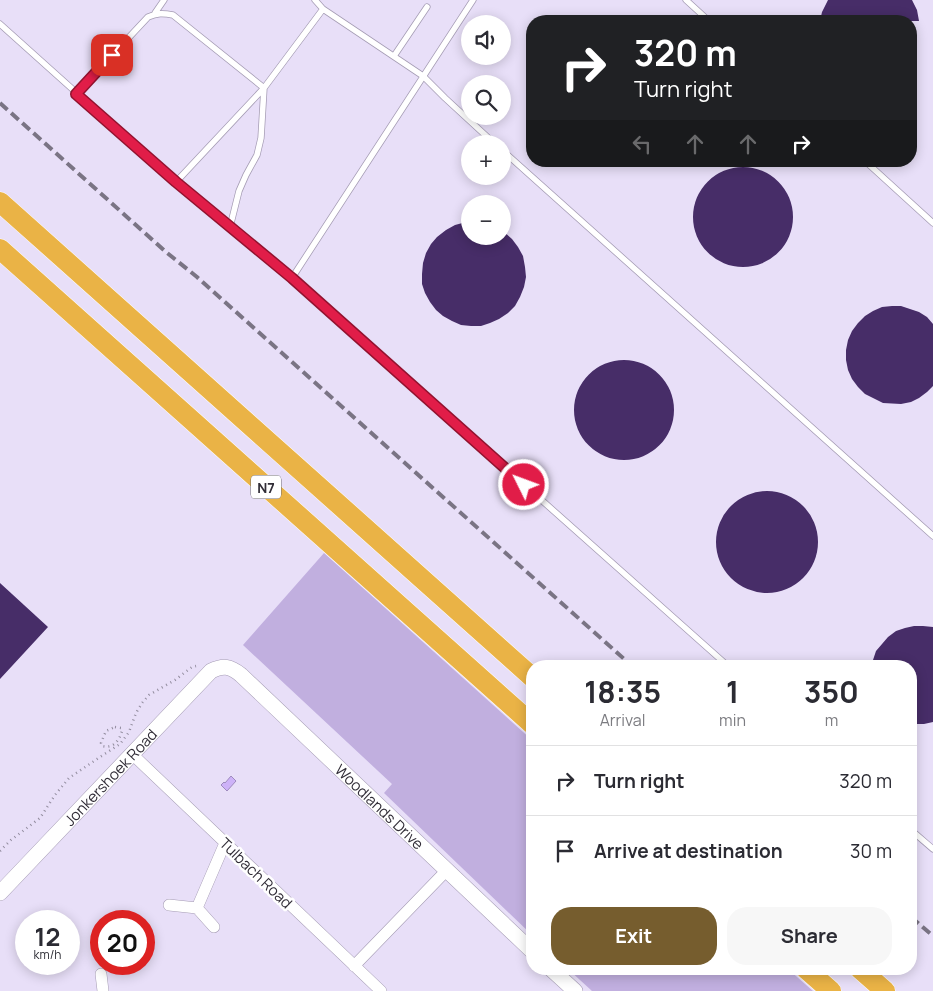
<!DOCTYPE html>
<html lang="en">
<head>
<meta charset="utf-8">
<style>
	:root { --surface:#fff; --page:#f7f7f7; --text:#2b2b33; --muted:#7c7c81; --line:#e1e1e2; --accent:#765d2e }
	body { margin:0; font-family:Manrope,sans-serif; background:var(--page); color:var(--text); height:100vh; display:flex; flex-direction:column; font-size:19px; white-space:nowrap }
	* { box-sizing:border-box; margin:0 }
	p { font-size:16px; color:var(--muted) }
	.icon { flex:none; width:28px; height:28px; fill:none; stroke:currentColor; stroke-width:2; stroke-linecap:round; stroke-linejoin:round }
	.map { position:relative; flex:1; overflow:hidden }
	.details { position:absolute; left:526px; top:660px; width:391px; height:315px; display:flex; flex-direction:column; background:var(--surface); border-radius:20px; box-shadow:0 2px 12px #0003 }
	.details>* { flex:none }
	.banner { position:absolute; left:526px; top:15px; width:391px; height:152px; border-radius:20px; box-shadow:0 2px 12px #0003; background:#202124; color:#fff; overflow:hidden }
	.tools { position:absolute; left:461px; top:15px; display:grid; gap:10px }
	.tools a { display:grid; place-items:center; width:50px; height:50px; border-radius:50%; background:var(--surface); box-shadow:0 2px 12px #0003; font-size:25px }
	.speed { position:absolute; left:15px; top:910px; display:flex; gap:10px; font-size:25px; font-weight:700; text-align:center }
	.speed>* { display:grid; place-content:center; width:65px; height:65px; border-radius:50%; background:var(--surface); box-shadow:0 2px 12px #0003; line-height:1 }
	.speed small { font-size:12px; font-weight:400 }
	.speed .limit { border:8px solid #d22; background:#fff; color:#111 }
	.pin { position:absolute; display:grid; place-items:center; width:42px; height:42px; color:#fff; margin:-21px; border-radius:10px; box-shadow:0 2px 8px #0006 }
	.me { position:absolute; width:55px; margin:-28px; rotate:312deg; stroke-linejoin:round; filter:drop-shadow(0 0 4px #0008) }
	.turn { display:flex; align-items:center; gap:18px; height:105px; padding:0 25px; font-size:22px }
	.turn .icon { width:65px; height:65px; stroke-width:2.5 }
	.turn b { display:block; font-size:35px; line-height:42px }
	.lanes { display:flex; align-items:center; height:48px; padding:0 25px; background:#0003; justify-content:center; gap:25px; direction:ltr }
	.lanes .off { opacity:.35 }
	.eta { display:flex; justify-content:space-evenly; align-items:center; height:85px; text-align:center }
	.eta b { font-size:30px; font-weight:700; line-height:35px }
	.primary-button { display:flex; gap:10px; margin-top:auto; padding:10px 25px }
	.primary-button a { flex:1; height:58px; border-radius:20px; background:var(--accent); color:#fff; font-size:20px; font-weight:700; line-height:58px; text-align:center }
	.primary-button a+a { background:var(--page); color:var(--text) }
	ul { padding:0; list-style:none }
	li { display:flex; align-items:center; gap:15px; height:70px; padding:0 25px; border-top:1px solid var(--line) }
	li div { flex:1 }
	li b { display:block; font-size:19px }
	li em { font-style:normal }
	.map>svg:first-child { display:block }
</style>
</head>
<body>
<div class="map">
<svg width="933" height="991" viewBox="0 0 933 991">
	<rect width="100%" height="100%" fill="#e8dff8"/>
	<path fill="#c1afdf" d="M324,553l208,187v195l-148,-142 8,-9 -149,-139z
		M568,969h220l25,22h-221z"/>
	<path fill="#cdb2f8" stroke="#9e8abe" d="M231,776l5,5 -9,10 -6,-6 3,-3 1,1z"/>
	<path fill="#472d68" d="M828,0h84l5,10 2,11h-99l2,-9z
		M693 217a50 50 0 1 1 100 0a50 50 0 1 1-100 0Z
		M470,221v15h32v-6l10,9 6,8 5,9 2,11 1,10 -2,10 -4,10 -5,9 -7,7 -9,6 -9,4 -9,3h-10l-10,-1 -9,-4 -9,-5 -7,-6 -6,-8 -5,-9 -3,-9v-10l1,-11 3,-10 5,-9 6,-7 9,-7 9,-5z
		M892,306h9l18,6 8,5 6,7v62l-6,6 -8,6 -8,4 -10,2 -18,-1 -18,-9 -7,-7 -6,-8 -4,-9 -2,-10v-10l2,-10 4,-9 6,-8 7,-7 8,-5 9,-4z
		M574 410a50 50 0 1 1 100 0a50 50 0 1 1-100 0Z
		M716 542a51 51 0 1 1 102 0a51 51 0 1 1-102 0Z
		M0,583l48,44 -48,52z
		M914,626h9l10,1v95l-9,2h-13v-58h-40l5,-15 12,-14 8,-6 9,-3z"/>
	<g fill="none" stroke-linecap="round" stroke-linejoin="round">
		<defs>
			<path id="lane" d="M315,0l8,9 100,67 22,22 50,46
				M686,0l23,21
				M155,13l9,-13
				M0,24l176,158 116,96 436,388
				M394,56l33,-49
				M76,94l72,-77c9,-4 15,-4 25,-2l91,73 -3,50 -4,17 -11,20 -7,16 -9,36
				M502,150l431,386
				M865,161l68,62
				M176,182l88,-94 59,-79
				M292,278l181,-278
				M911,830l22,19"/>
			<path id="street" d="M132,754l249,237
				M169,905l28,3
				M214,927l-17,-19 28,-65
				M354,966l93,-96
				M101,974l2,17"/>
			<g id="secondary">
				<path id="s1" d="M0,893l211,-222c12,-6 19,-5 30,4l291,276"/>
				<path d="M551,969l24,22"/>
			</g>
			<path id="highway" d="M0,202l532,475
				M0,249l532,475
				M806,969l25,22
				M860,969l25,22"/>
		</defs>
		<use href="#lane" stroke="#a59cb4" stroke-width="7"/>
		<use href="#street" stroke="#a59cb4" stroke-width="12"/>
		<use href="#secondary" stroke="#a59cb4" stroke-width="16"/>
		<use href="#highway" stroke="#fff" stroke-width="21"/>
		<path stroke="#938d9f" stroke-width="2.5" stroke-dasharray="1 4" stroke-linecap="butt" d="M115,727l6,1 1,3c-3,10 -9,18 -20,15l-1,-3 5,-12z
			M0,851l11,-11 29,-22 15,-23 14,-17 31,-21 20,-13 9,-12 7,-19 6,-10 7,-8 26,-15 17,-13 4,-1"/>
		<use href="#lane" stroke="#fff" stroke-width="5.5"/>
		<use href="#street" stroke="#fff" stroke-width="11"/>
		<use href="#secondary" stroke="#fff" stroke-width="15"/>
		<use href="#highway" stroke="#eab346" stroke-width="20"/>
		<path stroke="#7a7484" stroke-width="4" stroke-dasharray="10 5" stroke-linecap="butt" d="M0,103l166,149 31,25 435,389
			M911,917l22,19"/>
	</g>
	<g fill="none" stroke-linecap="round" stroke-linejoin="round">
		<defs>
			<path id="route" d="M112,55l-36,39 100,88 116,96 232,207"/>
		</defs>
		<use href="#route" stroke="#92132f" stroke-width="12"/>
		<use href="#route" stroke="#e11d48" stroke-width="9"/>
	</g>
	<g text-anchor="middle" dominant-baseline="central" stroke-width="5" stroke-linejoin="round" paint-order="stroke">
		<rect fill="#fff" stroke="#6f6c73" stroke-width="1" x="251" y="475.5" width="30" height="23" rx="4"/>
		<g font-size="14" font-weight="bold" fill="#312d37">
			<text x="266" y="487">N7</text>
		</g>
		<g font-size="15" fill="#312d37" stroke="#fff">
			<text stroke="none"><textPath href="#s1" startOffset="160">Jonkershoek Road</textPath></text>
			<text stroke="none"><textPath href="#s1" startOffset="530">Woodlands Drive</textPath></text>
			<text transform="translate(256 873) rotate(44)">Tulbach Road</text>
		</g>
	</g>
</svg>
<div class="tools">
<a><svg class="icon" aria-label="sound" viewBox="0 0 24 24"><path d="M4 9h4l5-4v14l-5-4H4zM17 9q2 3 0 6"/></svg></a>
<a><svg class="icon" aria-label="search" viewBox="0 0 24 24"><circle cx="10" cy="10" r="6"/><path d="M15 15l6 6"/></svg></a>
<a>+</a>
<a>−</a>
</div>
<div class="speed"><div>12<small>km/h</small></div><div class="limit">20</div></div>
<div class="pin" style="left:112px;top:55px;background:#d93025"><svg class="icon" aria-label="arrive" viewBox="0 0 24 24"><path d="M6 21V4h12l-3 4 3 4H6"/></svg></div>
<svg class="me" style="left:524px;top:485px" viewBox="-20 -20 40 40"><circle r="17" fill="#e11d48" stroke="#fff" stroke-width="3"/><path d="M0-11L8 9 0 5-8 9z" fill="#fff"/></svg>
<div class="banner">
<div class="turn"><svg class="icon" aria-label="right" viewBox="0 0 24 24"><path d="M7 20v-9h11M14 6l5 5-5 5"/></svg><div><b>320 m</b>Turn right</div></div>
<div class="lanes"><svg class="icon off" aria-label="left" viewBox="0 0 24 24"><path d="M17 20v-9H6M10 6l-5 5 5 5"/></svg><svg class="icon off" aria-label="ahead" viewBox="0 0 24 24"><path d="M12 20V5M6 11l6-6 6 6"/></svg><svg class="icon off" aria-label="ahead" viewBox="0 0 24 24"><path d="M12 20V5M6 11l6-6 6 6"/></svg><svg class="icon" aria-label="right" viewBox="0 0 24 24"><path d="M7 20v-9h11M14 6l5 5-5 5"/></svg></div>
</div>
<section class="details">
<div class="eta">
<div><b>18:35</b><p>Arrival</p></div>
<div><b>1</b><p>min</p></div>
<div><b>350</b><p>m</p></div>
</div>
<ul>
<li><svg class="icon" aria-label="right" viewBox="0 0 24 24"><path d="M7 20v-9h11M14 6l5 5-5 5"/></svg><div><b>Turn right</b></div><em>320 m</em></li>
<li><svg class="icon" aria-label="arrive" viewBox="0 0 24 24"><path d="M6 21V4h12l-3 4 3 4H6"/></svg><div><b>Arrive at destination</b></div><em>30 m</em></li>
</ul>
<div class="primary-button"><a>Exit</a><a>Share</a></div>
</section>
</div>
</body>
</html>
